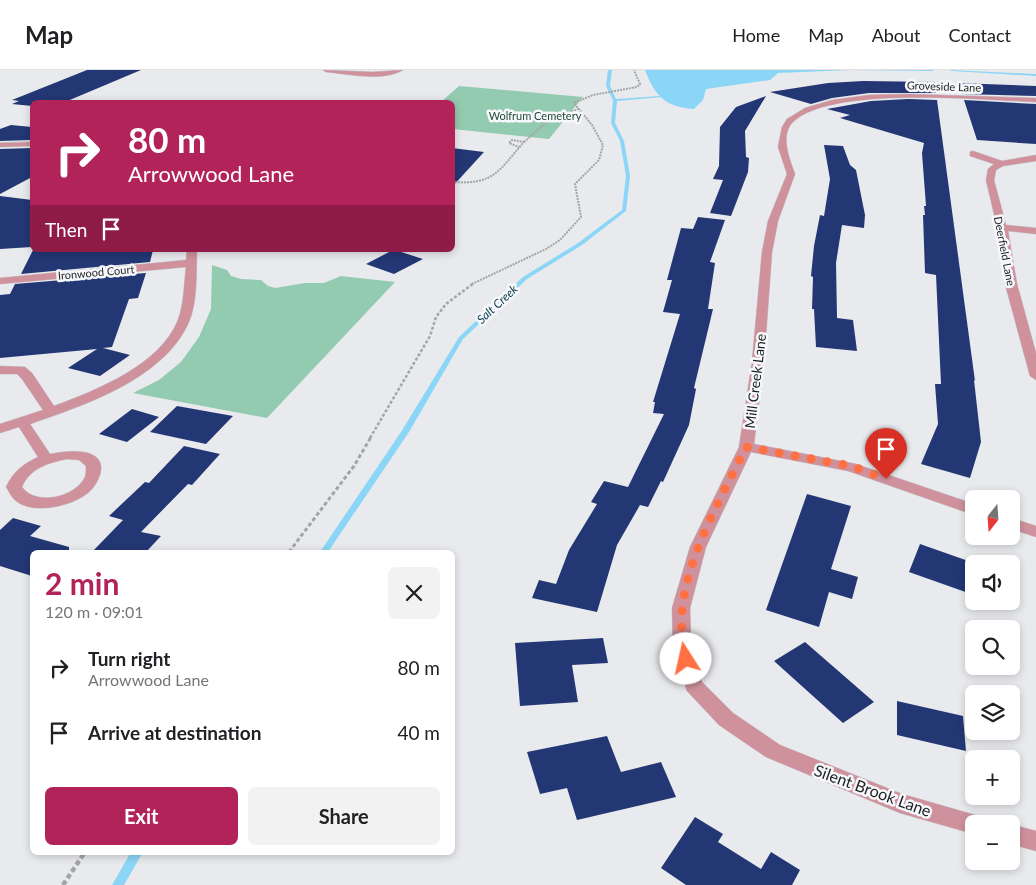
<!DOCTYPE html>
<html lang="en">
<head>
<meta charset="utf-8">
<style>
	:root { --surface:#fff; --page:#f2f2f2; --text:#202124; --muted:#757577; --line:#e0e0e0; --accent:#b22459 }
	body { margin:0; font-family:Lato,sans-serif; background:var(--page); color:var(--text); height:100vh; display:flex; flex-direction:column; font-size:19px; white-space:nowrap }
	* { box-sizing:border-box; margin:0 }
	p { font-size:16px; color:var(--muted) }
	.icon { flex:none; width:28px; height:28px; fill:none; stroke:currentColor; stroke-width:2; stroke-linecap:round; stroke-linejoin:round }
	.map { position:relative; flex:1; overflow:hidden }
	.details { position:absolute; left:30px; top:480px; width:425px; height:305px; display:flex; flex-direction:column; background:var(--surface); border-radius:8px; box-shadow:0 2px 8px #0003 }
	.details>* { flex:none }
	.banner { position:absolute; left:30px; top:30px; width:425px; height:152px; border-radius:8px; box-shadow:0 2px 8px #0003; background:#b22459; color:#fff; overflow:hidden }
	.needle { width:32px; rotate:197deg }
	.fabs { position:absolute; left:965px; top:420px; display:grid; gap:10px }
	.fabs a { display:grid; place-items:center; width:55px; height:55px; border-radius:8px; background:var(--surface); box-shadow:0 2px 8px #0003; font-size:25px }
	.pin { position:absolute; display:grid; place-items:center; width:42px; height:42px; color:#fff; margin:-51px -21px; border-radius:50% 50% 50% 0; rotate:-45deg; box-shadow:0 0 5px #0007 }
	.pin .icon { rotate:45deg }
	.me { position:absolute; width:55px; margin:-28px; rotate:350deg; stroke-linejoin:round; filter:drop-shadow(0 0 4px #0008) }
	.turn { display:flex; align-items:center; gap:18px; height:105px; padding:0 15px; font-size:22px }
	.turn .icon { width:65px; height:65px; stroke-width:2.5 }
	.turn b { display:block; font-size:35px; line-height:42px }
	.then { display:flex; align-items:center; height:48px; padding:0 15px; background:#0003; gap:10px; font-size:19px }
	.round { display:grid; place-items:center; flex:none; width:52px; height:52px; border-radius:8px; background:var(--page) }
	.headline { display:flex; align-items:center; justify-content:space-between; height:85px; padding:0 15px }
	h1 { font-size:30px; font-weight:700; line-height:38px; color:var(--accent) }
	.primary-button { display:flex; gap:10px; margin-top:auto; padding:10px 15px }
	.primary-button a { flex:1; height:58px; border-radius:8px; background:var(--accent); color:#fff; font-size:20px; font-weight:700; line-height:58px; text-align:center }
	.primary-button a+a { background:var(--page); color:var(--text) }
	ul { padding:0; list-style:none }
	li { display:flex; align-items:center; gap:15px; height:65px; padding:0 15px }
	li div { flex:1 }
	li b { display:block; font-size:19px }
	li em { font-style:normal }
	header { display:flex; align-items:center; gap:30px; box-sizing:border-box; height:70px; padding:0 25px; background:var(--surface); border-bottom:1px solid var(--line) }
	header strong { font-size:24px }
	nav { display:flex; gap:28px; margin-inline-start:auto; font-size:18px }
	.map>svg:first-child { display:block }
</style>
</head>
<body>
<header>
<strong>Map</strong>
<nav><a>Home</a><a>Map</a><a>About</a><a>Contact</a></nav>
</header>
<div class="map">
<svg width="1036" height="815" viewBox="0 0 1036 815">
	<rect width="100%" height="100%" fill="#e9eaed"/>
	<path fill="#92cbaf" d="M459,16l124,11 -34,42 -96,-10 -1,-27h-11z
		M212,195l15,5 4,6 10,3 20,1 7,6 7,2 30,-5h19l17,-7 54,6 -128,136 -134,-25 26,-13 22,-18 18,-25 12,-28z"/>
	<path fill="#8bd6f6" d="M645,0h287l2,1 -83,-1 -73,3 -8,7 -64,9 -3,11 -9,9c-29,-2 -39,-13 -49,-39z"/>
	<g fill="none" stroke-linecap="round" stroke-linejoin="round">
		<path fill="#8bd6f6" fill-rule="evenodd" d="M608,0h4l-2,16 6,13 44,-3 2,1 -45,4 -2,22 9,18 6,35 -4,35 -44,34 -55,34 -64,60 -54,93 -81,120h-8l81,-120 58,-95 64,-60 55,-34 44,-33 4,-34 -6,-35 -9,-18 2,-23 -7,-14z
			M950,0l86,4v2l-84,-5z
			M131,782h12l-19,33h-12z"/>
	</g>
	<path fill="#233775" d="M87,0h54l-76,32h-33v4l-20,-2 7,-3 -7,-1z
		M863,11l72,1 1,11h-67l-37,5 -21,6 -41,-12 58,-9z
		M958,13l78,3v10l-74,-2z
		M766,26l-21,35 1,26 3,1 -1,14 -17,44 -21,-3 13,-33 -10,-1 6,-13 1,-39 16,-20z
		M908,29l29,1 38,281 -1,-1 7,62 -11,36 -49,-14 17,-40 -3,-40h6l-5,-109 -11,-2 -2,-58h2l-1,-9h2l-4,-53 2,-10 -84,-25 10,-3 -23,-6 44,-8z
		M964,30l72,4v40l-59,-4z
		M11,55l21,2v13l-32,1v-12z
		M824,75l19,1 7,19 6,5 9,45 -1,13 -22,-3 -6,38 1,55 16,2 4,31 -41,-4 -2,-38h-2l1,-32 -2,-1 3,-30 6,-31 4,1 6,-37z
		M32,78v29l-32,17v-45z
		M452,78l32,4 -32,35z
		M0,126l32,4v47l-32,2z
		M698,147l27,3 -15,42 5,1 -7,46h5l-19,79 2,1 -7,36 -26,57 -2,-1 -13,26 -8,-2 -23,40 -20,67 -65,-14 7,-18 17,4 13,-34 28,-46 -6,-2 13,-21 24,6 36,-73 -11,-1 2,-11h-2l27,-88 -17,-2 9,-32h-5l14,-52 12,1z
		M33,180h120l-3,12 -129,12z
		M393,180h2l28,9 -29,15 -28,-10z
		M146,203l-8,25 -9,1 -17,48 -9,1 27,7 -30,21 -32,-8 29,-19 -97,9v-63l10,-1 5,-10z
		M177,336l56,10 -27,28 -56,-12z
		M132,339l27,8 -32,25 -28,-8z
		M184,376l36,8 -28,31 -4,-1 -47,48 20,4 -15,16h-54l31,-32 -14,-4 36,-34 4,1z
		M807,424l44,12 -20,63 27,8 -6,22 -23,-7 -10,35 -53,-17z
		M13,448l28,8 -11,10 39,11v5h-37v24l-32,-10v-36z
		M920,474l54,19v32l-65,-23z
		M603,568l5,25 -36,2 6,37 -58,4 -5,-63z
		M805,572l69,60 -31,21 -69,-62z
		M897,631l66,15 3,35 -69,-16z
		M607,666l14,36 40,-10 15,35 -99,23 -10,-32 -27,6 -13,-42z
		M695,747l28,17 -5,8 43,27 10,-17 29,18 -8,15h-106l-25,-17z"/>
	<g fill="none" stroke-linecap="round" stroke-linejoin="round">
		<defs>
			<path id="minor" d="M323,0l50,2 30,-2c-20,12 -54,4 -77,2z
				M907,24l129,4v4c-52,-2 -208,-17 -244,21 -12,14 -2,37 3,51l-17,47 -6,31 -8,110 -10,82 102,20 118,40v11l-126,-44 -97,-19 -45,95 -16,61 1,38 11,36 31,31 47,32 122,49 80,23 3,7h-11v10l-74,-21 -134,-56 -47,-32 -32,-34 -14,-45 -1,-38 18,-61 49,-100 13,-85 10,-110 6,-31 19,-47 -9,-27 4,-20 5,-8 18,-11 27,-8 37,-5z
				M32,72v4l-32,1v-4z
				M973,81l29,10 34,-6v6l-33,5 -7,4 -2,10 12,45 30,3v6l-28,-3 9,53 19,69v27l-6,-4 -25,-92 -8,-57 -11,-47 2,-11 6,-5 -24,-8v-4z
				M187,180h10c-1,23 1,50 -8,72 -25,57 -104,83 -159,102l20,30c15,-3 53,-8 51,16 -1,7 -5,15 -10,20 -15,16 -59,26 -76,10 -4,-3 -6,-9 -9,-13 7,-15 17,-23 32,-30l-19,-30 -19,6v-9l43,-14 -21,-31 -5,-5h-17v-8l25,1 7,6 22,33c43,-16 106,-41 124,-86 6,-17 6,-36 8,-53l-186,17v-6l186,-18zM67,389l12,1 7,6c0,3 0,8 -1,11 -10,21 -50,29 -63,10 8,-19 26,-24 45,-28z
				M1011,448l25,8v11l-25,-8z
				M1011,754l25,7v20l-25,-7z"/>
		</defs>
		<use href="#minor" stroke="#c4c5c8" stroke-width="1"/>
		<path stroke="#a4a5a7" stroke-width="2" stroke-dasharray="2 1" stroke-linecap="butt" d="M524,72l24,-21 30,-12
			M452,112c43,3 46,-11 72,-40l-12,-2 -3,3 10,4
			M472,214l74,-35 14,-9 21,-23 -6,-33 24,-24 4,-15 -11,-20 -18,-22 19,-8 44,-8 3,-3 -6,-14"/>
		<path stroke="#a4a5a7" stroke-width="2.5" stroke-dasharray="3 2" stroke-linecap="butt" d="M370,368l60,-102 6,-19 10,-13 28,-21"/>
		<path stroke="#a4a5a7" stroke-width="3" stroke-dasharray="4 2.5" stroke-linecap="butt" d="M289,482l65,-86 17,-29"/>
		<path stroke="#a4a5a7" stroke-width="4.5" stroke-dasharray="5 3" stroke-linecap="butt" d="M63,815l22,-33"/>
		<use href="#minor" fill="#cf929d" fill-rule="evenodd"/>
	</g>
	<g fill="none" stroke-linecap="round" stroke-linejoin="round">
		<path stroke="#ff7043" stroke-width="9" stroke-dasharray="0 16.2" d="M686,589c-20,-70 30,-150 60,-212l105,19 35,13"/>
	</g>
	<g text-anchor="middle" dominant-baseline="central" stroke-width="5" stroke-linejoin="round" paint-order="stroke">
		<g font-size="11" fill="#1d1e1f" stroke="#f6f8fb">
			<text transform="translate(944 16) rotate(2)">Groveside Lane</text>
			<text transform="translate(1005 181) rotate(79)">Deerfield Lane</text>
			<text transform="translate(96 202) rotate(-5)">Ironwood Court</text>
		</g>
		<g font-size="11" fill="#204836" stroke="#f6f8fb">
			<text x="535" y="45">Wolfrum Cemetery</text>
		</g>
		<g font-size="12" font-style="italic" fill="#103d4e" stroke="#f6f8fb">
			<text transform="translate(497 234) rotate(-43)">Salt Creek</text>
		</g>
		<g font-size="14" fill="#1d1e1f" stroke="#f6f8fb">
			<text transform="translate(755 311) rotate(-83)">Mill Creek Lane</text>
		</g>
		<g font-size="16" fill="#1d1e1f" stroke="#f6f8fb">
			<text transform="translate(873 720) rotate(20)">Silent Brook Lane</text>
		</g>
	</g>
</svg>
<div class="fabs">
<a><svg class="needle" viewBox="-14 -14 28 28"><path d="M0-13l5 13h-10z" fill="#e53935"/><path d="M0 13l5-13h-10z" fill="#757577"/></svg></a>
<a><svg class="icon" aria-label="sound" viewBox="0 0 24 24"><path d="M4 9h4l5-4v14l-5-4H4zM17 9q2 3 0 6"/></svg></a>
<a><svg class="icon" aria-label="search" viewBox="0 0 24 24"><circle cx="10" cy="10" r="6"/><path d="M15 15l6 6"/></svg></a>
<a><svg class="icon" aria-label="layers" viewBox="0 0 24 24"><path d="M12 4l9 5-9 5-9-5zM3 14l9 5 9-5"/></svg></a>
<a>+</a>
<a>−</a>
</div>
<div class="pin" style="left:886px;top:409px;background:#d93025"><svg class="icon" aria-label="arrive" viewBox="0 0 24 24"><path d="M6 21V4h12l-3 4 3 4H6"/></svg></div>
<svg class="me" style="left:686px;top:589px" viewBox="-20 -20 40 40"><circle r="19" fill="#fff"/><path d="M0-13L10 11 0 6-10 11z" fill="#ff7043"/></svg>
<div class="banner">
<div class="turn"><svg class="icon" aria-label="right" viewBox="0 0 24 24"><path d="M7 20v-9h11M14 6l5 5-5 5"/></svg><div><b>80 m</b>Arrowwood Lane</div></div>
<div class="then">Then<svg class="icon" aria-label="arrive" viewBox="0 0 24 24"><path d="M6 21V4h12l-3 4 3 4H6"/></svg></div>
</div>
<section class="details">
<div class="headline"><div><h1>2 min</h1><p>120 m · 09:01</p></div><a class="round"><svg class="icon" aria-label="close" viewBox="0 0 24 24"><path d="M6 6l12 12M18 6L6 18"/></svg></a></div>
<ul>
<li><svg class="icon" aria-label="right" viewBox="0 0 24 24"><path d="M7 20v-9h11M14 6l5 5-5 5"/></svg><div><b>Turn right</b><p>Arrowwood Lane</p></div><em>80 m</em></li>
<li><svg class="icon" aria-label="arrive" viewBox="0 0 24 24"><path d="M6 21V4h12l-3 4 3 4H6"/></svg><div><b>Arrive at destination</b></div><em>40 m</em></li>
</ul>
<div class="primary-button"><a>Exit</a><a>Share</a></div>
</section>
</div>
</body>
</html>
